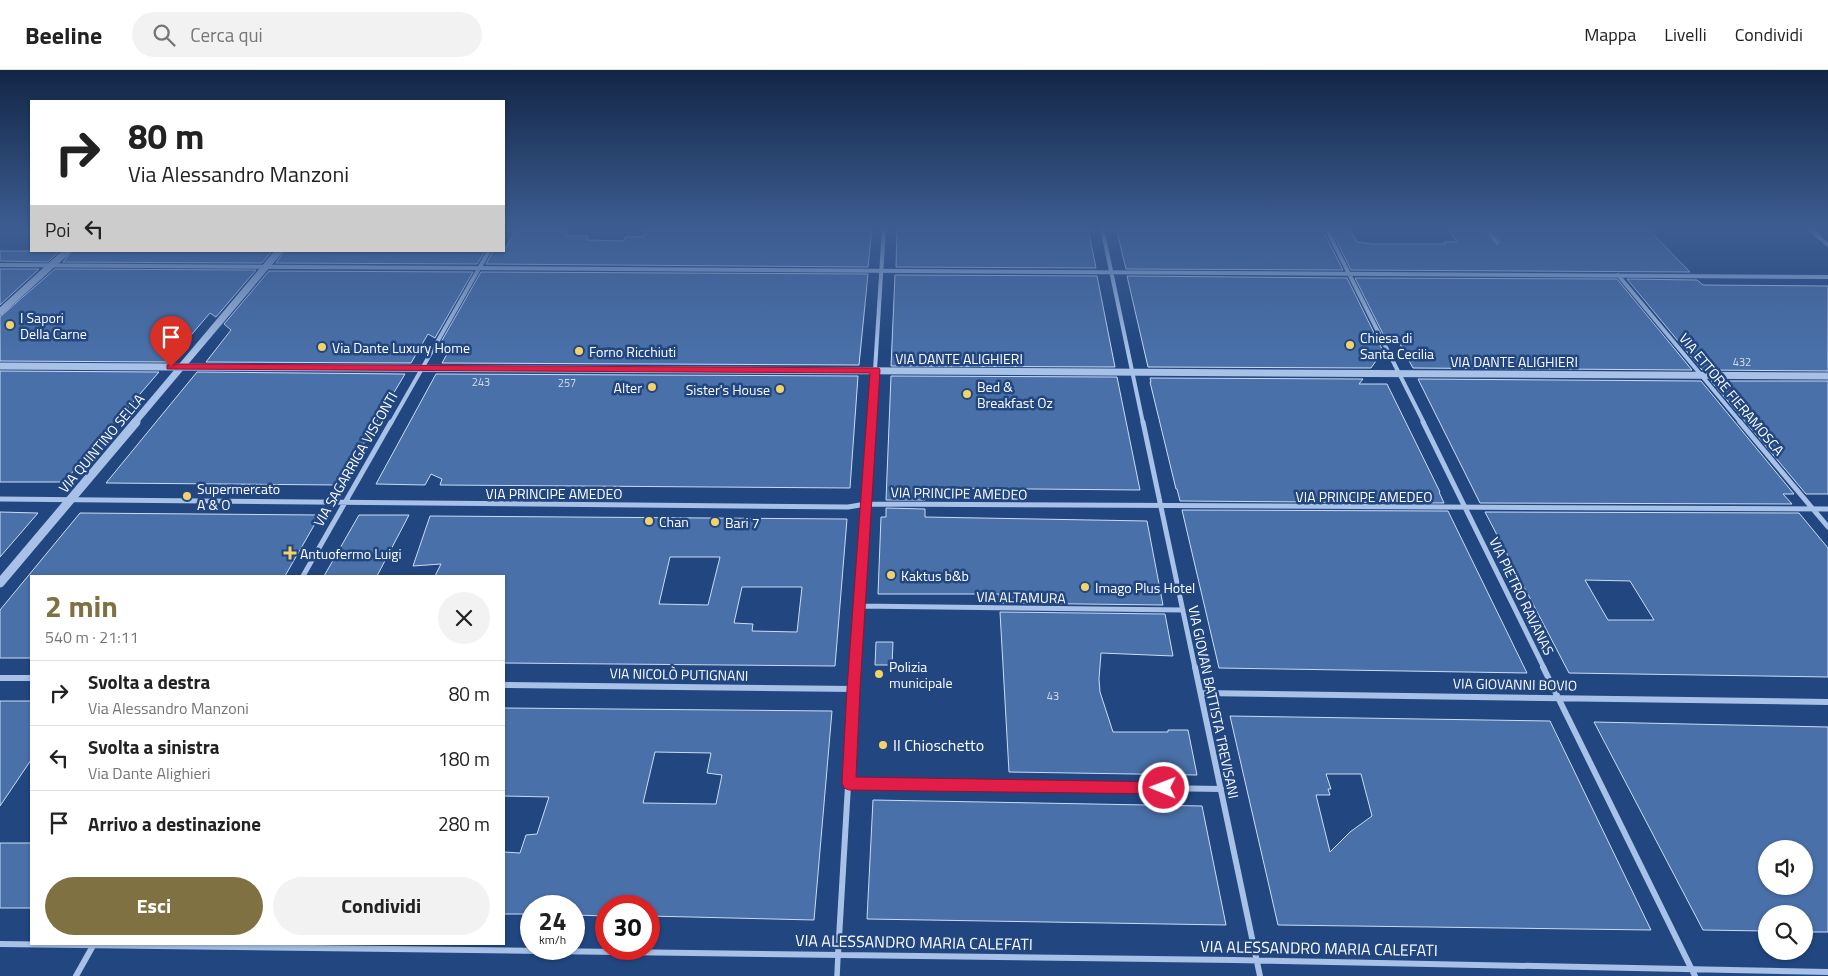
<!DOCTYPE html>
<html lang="it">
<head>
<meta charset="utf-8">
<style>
	:root { --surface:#fff; --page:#f2f2f2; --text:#222; --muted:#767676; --line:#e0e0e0; --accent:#807142 }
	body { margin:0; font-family:"Titillium Web",sans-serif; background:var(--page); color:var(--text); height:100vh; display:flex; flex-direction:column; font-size:19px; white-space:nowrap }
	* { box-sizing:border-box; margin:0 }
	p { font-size:16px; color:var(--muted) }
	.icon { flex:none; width:28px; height:28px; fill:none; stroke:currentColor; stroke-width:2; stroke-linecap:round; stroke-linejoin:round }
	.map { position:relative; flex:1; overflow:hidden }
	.side { position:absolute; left:30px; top:505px; width:475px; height:370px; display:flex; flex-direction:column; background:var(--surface); border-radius:0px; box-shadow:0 1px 4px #0004 }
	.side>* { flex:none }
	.hud { position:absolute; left:30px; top:30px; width:475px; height:152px; border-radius:0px; box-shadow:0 1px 4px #0004; background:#fff; color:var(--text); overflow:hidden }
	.buttons { position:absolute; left:1758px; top:770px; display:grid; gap:10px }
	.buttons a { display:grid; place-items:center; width:55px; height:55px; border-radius:50%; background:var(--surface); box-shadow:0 1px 4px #0004; font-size:25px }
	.speed { position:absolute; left:520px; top:825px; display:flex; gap:10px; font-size:25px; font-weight:700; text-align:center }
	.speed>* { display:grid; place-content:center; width:65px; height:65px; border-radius:50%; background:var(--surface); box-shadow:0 1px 4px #0004; line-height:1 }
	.speed small { font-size:12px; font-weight:400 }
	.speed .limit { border:8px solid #d22; background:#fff; color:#111 }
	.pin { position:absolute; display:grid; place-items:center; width:42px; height:42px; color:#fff; margin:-51px -21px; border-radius:50% 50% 50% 0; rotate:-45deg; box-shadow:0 0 5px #0007 }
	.pin .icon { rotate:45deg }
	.me { position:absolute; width:55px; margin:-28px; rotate:271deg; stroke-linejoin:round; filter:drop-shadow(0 0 4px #0008) }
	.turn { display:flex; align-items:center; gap:18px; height:105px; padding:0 15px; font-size:22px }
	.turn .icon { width:65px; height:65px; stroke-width:2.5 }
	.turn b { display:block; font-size:35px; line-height:42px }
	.then { display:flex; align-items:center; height:48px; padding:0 15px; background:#0003; gap:10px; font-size:19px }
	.round { display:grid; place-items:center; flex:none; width:52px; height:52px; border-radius:26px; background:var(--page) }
	.head { display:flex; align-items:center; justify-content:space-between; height:85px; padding:0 15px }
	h1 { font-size:30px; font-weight:700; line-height:38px; color:var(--accent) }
	.primary-button { display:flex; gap:10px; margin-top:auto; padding:10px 15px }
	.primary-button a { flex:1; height:58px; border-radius:30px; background:var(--accent); color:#fff; font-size:20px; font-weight:700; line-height:58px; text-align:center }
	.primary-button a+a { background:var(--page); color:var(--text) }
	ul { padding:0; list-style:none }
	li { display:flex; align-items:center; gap:15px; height:65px; padding:0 15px; border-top:1px solid var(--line) }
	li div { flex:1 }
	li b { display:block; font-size:19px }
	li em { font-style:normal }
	header { display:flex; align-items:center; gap:30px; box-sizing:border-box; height:70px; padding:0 25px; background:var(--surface); border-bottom:1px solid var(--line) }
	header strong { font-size:24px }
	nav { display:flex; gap:28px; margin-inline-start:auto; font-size:18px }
	.search { width:350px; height:45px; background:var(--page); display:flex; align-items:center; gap:12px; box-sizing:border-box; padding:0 18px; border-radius:28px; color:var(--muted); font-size:19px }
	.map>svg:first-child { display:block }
</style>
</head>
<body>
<header>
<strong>Beeline</strong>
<div class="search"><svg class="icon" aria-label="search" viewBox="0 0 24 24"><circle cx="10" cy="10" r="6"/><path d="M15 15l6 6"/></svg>Cerca qui</div>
<nav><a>Mappa</a><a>Livelli</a><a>Condividi</a></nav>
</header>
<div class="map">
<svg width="1828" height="906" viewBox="0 0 1828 906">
	<rect width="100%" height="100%" fill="#214680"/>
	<path fill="#4a70a9" stroke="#cadcf6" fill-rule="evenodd" d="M517,158h52l-4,8h23l-1,4 37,1 1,-4h18l4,-9h225l-4,39 -382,-3 7,-13h11z
		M897,158h130l1,3h33v-3h27l8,40 -200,-1z
		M1116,158h194l1,3h12l20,39 -217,-1z
		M1447,158h37l13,17 3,-4 -9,-13h156l43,44 -339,-2 -19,-39h18l7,11 16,2h72l-1,-2h13z
		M0,181h59l-11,11 -48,-1z
		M72,181h200l-10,12 -199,-1z
		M284,181h201l-8,13 -201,-1z
		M0,199h39l-39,36z
		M55,199l201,1 -40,47 -6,-4 -42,49 -168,-1v-44z
		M269,201l204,1 -38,66 -7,-4 -17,29 -205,-1 25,-32 -7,-6z
		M481,202l387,2 -9,91 -417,-2 9,-16 -10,-5z
		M895,205l202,1 18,91 -224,-1z
		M1127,206l220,2 36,73 -12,17 -223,-1z
		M1355,208l262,1 75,91 -279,-2 -18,-33 -7,9z
		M1627,209l70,1 6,5 125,1v85l-126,-1z
		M0,301l159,1 -95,110h-64z
		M197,302l208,2 -66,111 -233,-2z
		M436,304l422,2 -8,112 -410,-3 2,-6 -11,-5 -6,11 -49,-1z
		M891,306l226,1 23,113 -215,-2v12h-39z
		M1150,308l213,1 -4,5h28l53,108h-1l5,11 -264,-2 -3,-12h-1l-26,-107h1z
		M1418,309l283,2 93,113h-11l9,10 -312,-1z
		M1711,311h117v113h-22z
		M886,438l39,1v8l222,4 16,84 -164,-2v-9h-121l3,-77h5z
		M1182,440l266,1 79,162 -308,-5z
		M0,442l38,1 -38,44z
		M1485,442l314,1 29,35v129l-259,-4zM1585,510l45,1 24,39h-46z
		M80,443l240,2 -35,61h-254v82h-31v-48z
		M359,445h50l-32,61h-53z
		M430,446l417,3 -12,147 -331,-3v-87h-69l6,-12 -28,2zM670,487h50l-12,48 -49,-1zM742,517h60l-5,45 -45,-1 1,-7 -19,-1z
		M1000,542l165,2 8,42 -72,-3 -2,26 1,13 13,40h55v-2h20l9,45 -188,-3z
		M876,572h17l-1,23h-17z
		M0,631h31v59l-31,46z
		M504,638l328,3 -18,209 -165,-4v-10h-43v10l-32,-1v-9h-43v8h-27v-62l16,1 6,-18 11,-1 12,-37 -45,-1zM655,682l56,1 -4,20 15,2 -6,29 -73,-1z
		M1230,646l320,5 101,209 -373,-5zM1326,704h35l11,42 -22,16 -20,20 -14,-57h14l-2,-6h3z
		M1594,652l234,5v205h-24v-18h-38v17l-63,-1zM1766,779h38v37h-38z
		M873,730l329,6 24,119 -359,-6z
		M0,773h31v65h-31z"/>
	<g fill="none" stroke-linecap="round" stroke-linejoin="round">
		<path stroke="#a7c1e7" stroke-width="3" d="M1487,158l10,14"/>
		<path stroke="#a7c1e7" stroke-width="4" d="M875,300l9,-142"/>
		<path stroke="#a7c1e7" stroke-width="5.5" d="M837,906l1,-21"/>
		<path stroke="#a7c1e7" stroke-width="4" d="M1102,158l41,195
			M1326,158l98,195
			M1808,158l20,17
			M0,195l1828,12
			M1618,205l123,148
			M391,353l98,-172
			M871,353l4,-53"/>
		<path stroke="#a7c1e7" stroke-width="5" d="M1143,352l52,246
			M1423,352l121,246
			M1740,352l88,105
			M0,429l848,8 18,-3 962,5
			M303,506l88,-154
			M859,536l324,4
			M854,598l17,-246"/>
		<path stroke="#a7c1e7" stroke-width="6" d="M1195,597l65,309
			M1543,597l152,309
			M0,608h31
			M504,615l349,4
			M1201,623l627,9
			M849,713l372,6
			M0,874l1233,16 595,12
			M838,885l17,-288
			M76,906l18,-32"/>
		<path stroke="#a7c1e7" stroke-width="7" d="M0,242l67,-61
			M0,296l1828,10
			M134,353l145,-172"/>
		<path stroke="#a7c1e7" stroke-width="9" d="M0,513l136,-161"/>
	</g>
	<linearGradient id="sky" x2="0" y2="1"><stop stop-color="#122646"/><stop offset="0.56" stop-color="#3d5d91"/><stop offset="1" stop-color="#3d5d91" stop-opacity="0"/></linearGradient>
	<rect width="1828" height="284" fill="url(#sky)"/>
	<path fill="#e11d48" stroke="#92132f" d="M171,294l708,4 1,2 -20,319 -4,88 308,5 6,1 2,5 -2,5 -6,1 -315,-4 -5,-2 -2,-5 5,-94 23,-316 -703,-4v-4z"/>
	<g fill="#f4d268" stroke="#214680" stroke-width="2">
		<circle cx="10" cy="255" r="5"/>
		<circle cx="1350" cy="275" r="5"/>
		<circle cx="322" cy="277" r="5"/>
		<circle cx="579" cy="281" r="5"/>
		<circle cx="652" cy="317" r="5"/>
		<circle cx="780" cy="319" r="5"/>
		<circle cx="967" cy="324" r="5"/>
		<circle cx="187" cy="426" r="5"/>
		<circle cx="649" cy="451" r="5"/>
		<circle cx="715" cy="452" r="5"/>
		<path d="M287.5 475.5h5v5h5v5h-5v5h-5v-5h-5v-5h5z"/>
		<circle cx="891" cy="505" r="5"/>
		<circle cx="1085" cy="517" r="5"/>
		<circle cx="879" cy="604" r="5"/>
		<circle cx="883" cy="675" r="5"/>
	</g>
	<g text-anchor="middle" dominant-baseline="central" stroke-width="5" stroke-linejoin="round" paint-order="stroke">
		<g font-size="11" fill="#d2dbea">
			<text x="1742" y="292">432</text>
			<text x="481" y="312">243</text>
			<text x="567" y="313">257</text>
			<text x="1053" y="626">43</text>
		</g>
		<g font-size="14" fill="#fff" stroke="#214680" text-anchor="start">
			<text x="20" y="247">I Sapori<tspan x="20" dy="16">Della Carne</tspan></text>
			<text x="1360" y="267">Chiesa di<tspan x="1360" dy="16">Santa Cecilia</tspan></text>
			<text x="332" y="277">Via Dante Luxury Home</text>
			<text x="589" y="281">Forno Ricchiuti</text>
			<text x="977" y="316">Bed &amp;<tspan x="977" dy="16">Breakfast Oz</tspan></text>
			<text x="642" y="317" text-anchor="end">Alter</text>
			<text x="770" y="319" text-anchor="end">Sister's House</text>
			<text x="197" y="418">Supermercato<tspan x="197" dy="16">A &amp; O</tspan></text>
			<text x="659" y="451">Chan</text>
			<text x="725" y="452">Bari 7</text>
			<text x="300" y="483">Antuofermo Luigi</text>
			<text x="901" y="505">Kaktus b&amp;b</text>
			<text x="1095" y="517">Imago Plus Hotel</text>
			<text x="889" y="596">Polizia<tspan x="889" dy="16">municipale</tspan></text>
		</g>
		<g font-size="14" fill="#fff" stroke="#214680">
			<text x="959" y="288">VIA DANTE ALIGHIERI</text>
			<text x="1514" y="291">VIA DANTE ALIGHIERI</text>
			<text transform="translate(1732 324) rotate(50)">VIA ETTORE FIERAMOSCA</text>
			<text transform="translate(101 373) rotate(-50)">VIA QUINTINO SELLA</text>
			<text transform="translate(355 389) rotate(-60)">VIA SAGARRIGA VISCONTI</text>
			<text x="554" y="423">VIA PRINCIPE AMEDEO</text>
			<text transform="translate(959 423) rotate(1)">VIA PRINCIPE AMEDEO</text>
			<text x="1364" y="426">VIA PRINCIPE AMEDEO</text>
			<text transform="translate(1522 526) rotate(64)">VIA PIETRO RAVANAS</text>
			<text transform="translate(1021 527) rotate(1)">VIA ALTAMURA</text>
			<text transform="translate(679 604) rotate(1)">VIA NICOLÒ PUTIGNANI</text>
			<text transform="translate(1515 614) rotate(1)">VIA GIOVANNI BOVIO</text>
			<text transform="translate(1214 632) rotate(78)">VIA GIOVAN BATTISTA TREVISANI</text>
		</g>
		<g font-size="16" fill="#fff" stroke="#214680" text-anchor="start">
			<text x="893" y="675">Il Chioschetto</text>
		</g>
		<g font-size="16" fill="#fff" stroke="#214680">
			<text transform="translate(914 872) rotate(1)">VIA ALESSANDRO MARIA CALEFATI</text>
			<text transform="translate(1319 878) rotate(1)">VIA ALESSANDRO MARIA CALEFATI</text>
		</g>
	</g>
</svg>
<div class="buttons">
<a><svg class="icon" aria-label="sound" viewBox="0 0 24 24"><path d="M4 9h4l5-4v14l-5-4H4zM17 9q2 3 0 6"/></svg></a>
<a><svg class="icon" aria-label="search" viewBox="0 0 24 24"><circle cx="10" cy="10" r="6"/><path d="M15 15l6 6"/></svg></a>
</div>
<div class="speed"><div>24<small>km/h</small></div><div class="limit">30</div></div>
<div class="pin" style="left:171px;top:297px;background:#d93025"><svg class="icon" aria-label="arrive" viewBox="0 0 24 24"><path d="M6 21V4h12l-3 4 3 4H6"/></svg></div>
<svg class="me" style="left:1164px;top:718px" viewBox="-20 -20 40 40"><circle r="17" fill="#e11d48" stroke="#fff" stroke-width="3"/><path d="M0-11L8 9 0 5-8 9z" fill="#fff"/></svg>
<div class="hud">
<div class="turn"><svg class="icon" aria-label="right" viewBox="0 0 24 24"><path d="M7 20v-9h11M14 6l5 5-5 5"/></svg><div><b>80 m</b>Via Alessandro Manzoni</div></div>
<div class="then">Poi<svg class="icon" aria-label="left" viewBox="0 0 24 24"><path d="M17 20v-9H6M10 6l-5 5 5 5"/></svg></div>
</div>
<section class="side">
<div class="head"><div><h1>2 min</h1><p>540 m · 21:11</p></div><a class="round"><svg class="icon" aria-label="close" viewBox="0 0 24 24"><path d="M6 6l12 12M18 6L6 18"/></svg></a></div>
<ul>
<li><svg class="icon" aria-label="right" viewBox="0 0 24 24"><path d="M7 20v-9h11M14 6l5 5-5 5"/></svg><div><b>Svolta a destra</b><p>Via Alessandro Manzoni</p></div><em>80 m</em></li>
<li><svg class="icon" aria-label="left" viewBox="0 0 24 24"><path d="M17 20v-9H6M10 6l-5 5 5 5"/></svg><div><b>Svolta a sinistra</b><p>Via Dante Alighieri</p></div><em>180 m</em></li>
<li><svg class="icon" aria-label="arrive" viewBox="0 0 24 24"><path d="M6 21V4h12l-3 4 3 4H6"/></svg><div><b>Arrivo a destinazione</b></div><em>280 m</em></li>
</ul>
<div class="primary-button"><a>Esci</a><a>Condividi</a></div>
</section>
</div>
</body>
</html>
